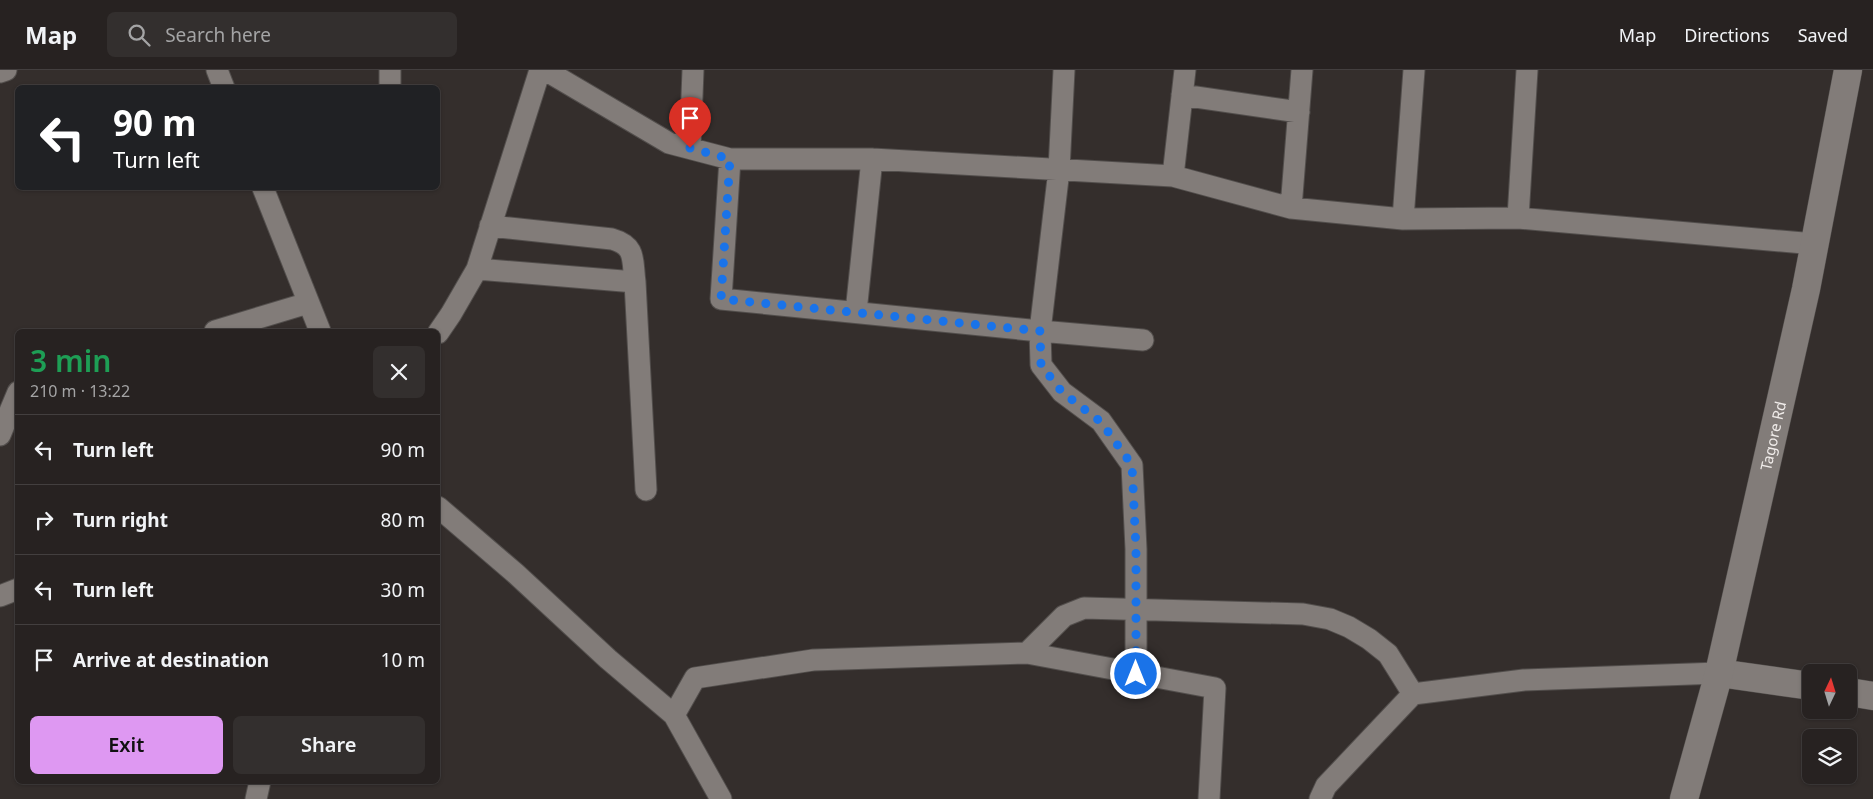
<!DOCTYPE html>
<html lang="en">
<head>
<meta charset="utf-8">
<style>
	:root { --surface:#272221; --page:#332f2e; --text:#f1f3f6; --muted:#a4a4a5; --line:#433f3f; --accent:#de98f2 }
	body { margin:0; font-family:"Noto Sans",sans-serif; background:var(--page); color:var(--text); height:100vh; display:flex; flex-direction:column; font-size:19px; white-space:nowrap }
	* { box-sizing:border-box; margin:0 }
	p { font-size:16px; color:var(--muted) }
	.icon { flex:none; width:28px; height:28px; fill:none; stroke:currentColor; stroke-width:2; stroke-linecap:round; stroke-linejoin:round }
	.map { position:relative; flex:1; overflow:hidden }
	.sheet { position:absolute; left:15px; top:259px; width:425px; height:455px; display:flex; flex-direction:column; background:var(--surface); border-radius:8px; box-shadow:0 1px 4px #0004,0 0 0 1px var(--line) }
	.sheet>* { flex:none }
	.top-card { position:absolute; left:15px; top:15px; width:425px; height:105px; border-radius:8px; box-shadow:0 1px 4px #0004,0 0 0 1px var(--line); background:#202124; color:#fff; overflow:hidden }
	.needle { width:32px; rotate:4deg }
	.tools { position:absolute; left:1802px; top:594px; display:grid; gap:10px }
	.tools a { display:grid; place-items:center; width:55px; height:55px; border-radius:8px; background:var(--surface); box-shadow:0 1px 4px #0004,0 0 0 1px var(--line); font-size:25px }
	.pin { position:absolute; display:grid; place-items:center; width:42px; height:42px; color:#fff; margin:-51px -21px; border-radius:50% 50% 50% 0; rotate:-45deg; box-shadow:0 0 5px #0007 }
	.pin .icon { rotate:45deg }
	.me { position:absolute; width:55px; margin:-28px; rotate:0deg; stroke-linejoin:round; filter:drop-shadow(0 0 4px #0008) }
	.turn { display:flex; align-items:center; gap:18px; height:105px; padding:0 15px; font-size:22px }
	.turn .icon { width:65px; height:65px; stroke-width:2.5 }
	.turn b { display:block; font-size:35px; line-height:42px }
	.round { display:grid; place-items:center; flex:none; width:52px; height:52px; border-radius:8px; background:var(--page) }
	.headline { display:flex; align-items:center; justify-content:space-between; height:85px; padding:0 15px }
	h1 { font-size:30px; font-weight:600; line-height:38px; color:#1e9e55 }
	.cta { display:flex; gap:10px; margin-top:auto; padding:10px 15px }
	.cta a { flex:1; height:58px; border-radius:8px; background:var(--accent); color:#111; font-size:20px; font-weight:600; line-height:58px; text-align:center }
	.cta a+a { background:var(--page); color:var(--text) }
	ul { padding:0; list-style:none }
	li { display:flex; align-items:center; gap:15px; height:70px; padding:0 15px; border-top:1px solid var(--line) }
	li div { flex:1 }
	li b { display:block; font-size:19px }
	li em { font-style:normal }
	header { display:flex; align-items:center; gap:30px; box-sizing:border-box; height:70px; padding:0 25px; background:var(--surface); border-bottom:1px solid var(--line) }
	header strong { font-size:24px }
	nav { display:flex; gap:28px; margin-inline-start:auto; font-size:18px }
	.search { width:350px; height:45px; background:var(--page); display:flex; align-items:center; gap:12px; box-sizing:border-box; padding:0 18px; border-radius:8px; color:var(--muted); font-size:19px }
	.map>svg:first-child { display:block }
</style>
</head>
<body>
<header>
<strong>Map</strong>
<div class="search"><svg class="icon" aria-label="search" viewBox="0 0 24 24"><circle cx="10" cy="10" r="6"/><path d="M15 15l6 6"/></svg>Search here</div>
<nav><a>Map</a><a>Directions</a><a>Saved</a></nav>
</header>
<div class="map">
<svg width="1873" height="729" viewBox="0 0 1873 729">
	<rect width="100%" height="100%" fill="#342e2c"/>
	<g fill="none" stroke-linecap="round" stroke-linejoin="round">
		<defs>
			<path id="street" d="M217,0l7,18
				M545,0l124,73 61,16h142l301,17 118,32 112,11 115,-1 297,26
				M1064,0l-5,100 -19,161 1,34 21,27 39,29 31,44 4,84v125
				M0,2l6,-2
				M390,18v-18
				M1182,25l117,17
				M690,78l3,-78
				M730,89l-9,140 319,32 103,9
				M1173,106l12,-106
				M263,118l57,143
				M1291,138l11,-138
				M1518,148l9,-148
				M1403,149l11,-149
				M490,156l122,13c25,7 20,22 23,43
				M477,199l158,13 11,208
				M856,242l16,-153
				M215,261l93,-28
				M438,263l13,-19 26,-45 63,-199
				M0,365l18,-43
				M438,437l77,66 93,86 66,56 47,84
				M0,526l18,-7
				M1027,583l37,-37 20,-8 219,6 27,5 19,8 20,12 19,15 25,40
				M674,645l21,-37 118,-18 214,-7 188,35 -6,111
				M256,729l4,-18
				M1320,729l6,-13 87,-92 111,-14 195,-7"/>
			<g id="secondary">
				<path d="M1719,603l92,13"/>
				<path d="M1849,622l24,4"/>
				<path id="s1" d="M1684,729l35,-126 87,-384 42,-219"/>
			</g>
		</defs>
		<use href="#street" stroke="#524e4c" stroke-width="23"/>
		<use href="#secondary" stroke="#524e4c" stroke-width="29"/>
		<use href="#street" stroke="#827c79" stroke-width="21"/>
		<use href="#secondary" stroke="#827c79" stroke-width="28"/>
	</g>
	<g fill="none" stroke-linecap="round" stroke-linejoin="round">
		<path stroke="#1a73e8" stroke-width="9" stroke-dasharray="0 16.2" d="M690,78l40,11 -9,140 319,32 1,34 21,27 39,30 31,43 4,84v125"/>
	</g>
	<g text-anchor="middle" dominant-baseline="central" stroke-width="5" stroke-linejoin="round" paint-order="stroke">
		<g font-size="15" fill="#f0ecea" stroke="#2a2422">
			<text stroke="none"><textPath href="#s1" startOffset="374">Tagore Rd</textPath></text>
		</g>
	</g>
</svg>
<div class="tools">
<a><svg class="needle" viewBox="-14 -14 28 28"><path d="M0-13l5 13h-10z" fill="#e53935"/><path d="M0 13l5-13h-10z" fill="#a4a4a5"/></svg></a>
<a><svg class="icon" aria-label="layers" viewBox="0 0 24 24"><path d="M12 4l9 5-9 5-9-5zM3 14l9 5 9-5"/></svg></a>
</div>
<div class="pin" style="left:690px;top:78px;background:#d93025"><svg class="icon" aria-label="arrive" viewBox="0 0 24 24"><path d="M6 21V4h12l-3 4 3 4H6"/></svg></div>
<svg class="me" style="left:1136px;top:604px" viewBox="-20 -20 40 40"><circle r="17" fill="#1a73e8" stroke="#fff" stroke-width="3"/><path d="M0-11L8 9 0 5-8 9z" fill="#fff"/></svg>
<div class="top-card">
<div class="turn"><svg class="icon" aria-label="left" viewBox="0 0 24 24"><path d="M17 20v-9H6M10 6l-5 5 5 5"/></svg><div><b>90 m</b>Turn left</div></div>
</div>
<section class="sheet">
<div class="headline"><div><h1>3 min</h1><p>210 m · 13:22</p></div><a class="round"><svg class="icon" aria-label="close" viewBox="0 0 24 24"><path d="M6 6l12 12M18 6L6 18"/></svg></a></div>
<ul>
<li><svg class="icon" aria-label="left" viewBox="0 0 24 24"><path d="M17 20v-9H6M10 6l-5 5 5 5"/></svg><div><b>Turn left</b></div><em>90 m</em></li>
<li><svg class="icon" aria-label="right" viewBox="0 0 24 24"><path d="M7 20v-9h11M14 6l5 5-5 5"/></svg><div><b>Turn right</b></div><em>80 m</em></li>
<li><svg class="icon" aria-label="left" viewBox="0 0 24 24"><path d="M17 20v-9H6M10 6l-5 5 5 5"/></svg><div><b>Turn left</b></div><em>30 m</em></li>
<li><svg class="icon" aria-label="arrive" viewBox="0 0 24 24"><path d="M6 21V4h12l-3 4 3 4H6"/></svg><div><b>Arrive at destination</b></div><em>10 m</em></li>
</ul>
<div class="cta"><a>Exit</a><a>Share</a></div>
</section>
</div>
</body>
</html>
